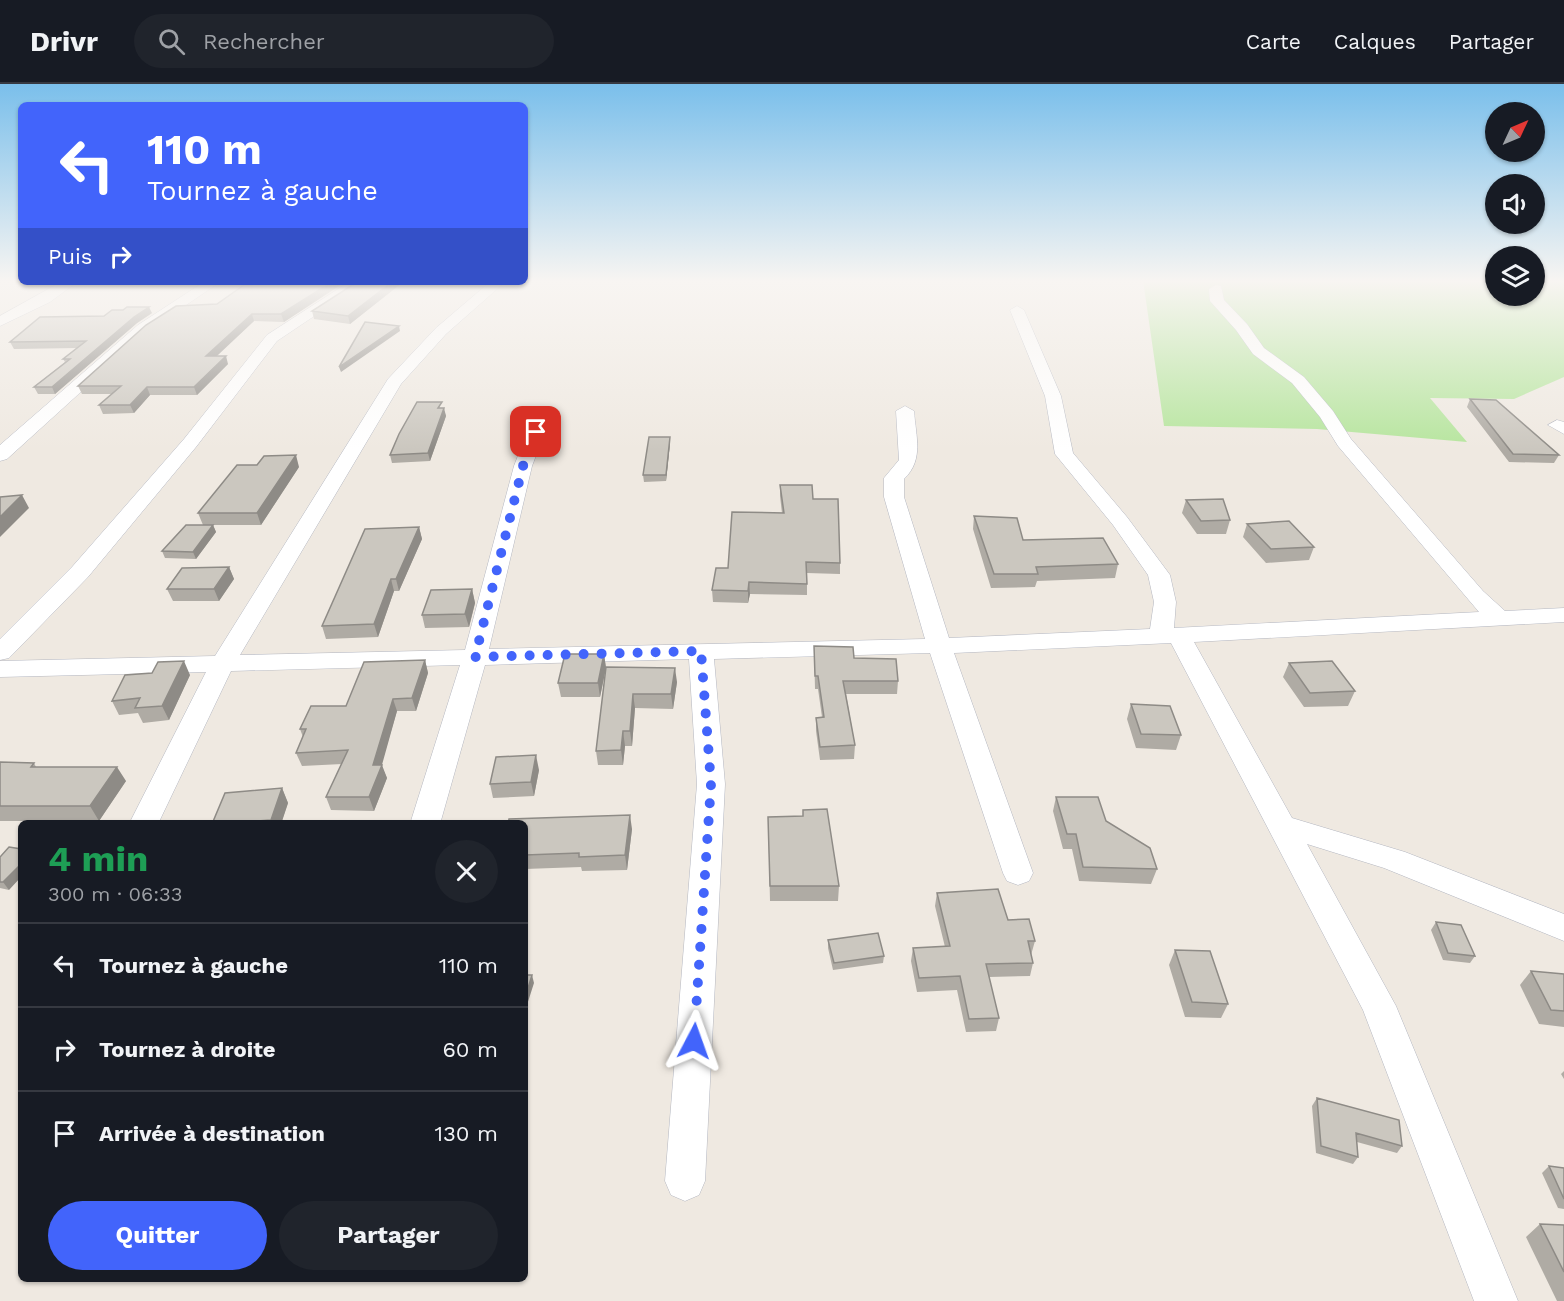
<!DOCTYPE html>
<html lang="fr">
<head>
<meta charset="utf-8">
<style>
	:root { --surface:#171b24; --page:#20242c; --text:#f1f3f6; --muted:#9ea1a6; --line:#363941; --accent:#4264fb }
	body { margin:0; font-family:"Work Sans",sans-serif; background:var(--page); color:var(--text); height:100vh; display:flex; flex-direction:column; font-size:22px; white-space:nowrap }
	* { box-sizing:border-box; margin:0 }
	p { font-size:20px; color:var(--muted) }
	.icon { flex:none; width:33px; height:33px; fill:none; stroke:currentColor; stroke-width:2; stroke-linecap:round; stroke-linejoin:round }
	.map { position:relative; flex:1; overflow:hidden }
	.side { position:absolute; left:18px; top:736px; width:510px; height:462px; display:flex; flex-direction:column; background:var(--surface); border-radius:9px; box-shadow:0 2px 4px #0004 }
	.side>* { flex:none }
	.hud { position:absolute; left:18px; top:18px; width:510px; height:183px; border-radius:9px; box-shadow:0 2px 4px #0004; background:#4264fb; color:#fff; overflow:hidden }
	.needle { width:39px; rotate:46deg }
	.controls { position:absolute; left:1485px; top:18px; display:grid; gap:12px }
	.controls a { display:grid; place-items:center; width:60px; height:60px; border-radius:50%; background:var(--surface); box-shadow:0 2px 4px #0004; font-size:30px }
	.pin { position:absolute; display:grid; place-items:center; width:51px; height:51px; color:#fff; margin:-26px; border-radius:12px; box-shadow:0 3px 9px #0006 }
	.me { position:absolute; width:66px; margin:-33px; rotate:4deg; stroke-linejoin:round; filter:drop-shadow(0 0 4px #0008) }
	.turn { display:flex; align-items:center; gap:21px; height:126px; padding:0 30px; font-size:27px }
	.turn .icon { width:78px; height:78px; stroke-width:2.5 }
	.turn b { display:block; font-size:42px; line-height:51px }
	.then { display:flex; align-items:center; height:57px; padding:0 30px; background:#0003; gap:12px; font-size:22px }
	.round { display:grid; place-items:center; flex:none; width:63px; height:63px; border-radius:32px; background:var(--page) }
	.headline { display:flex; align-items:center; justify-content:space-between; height:102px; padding:0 30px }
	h1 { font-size:36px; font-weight:700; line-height:45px; color:#1e9e55 }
	.button { display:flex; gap:12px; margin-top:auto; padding:12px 30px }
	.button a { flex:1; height:69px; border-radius:36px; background:var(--accent); color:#fff; font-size:24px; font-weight:700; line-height:69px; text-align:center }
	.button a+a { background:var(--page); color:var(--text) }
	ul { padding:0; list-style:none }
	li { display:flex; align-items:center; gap:18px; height:84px; padding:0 30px; border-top:2px solid var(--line) }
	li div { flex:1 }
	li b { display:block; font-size:22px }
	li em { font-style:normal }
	header { display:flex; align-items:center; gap:36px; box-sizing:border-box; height:84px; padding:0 30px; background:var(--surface); border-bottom:2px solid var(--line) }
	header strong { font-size:28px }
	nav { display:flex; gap:33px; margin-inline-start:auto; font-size:21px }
	.search { width:420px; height:54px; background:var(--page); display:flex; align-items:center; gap:15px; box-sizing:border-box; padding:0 21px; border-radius:33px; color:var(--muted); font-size:22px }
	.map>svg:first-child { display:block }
</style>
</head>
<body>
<header>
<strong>Drivr</strong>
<div class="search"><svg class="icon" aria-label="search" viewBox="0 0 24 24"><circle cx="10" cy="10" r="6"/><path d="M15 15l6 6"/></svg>Rechercher</div>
<nav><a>Carte</a><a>Calques</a><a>Partager</a></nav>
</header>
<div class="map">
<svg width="1564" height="1217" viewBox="0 0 1564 1217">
	<rect width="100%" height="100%" fill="#efe9e1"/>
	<path fill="#b6e59e" d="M1143,196h352l1,16h38l1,-16h29v97l-50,22 -84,-1 37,44 -150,-13 -153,-3z"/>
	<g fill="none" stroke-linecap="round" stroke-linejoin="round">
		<defs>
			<path id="minor" d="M61,198h16l-27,20 -50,24v-10z
				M204,198h16l-72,49 -141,128 -7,2v-16l138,-120z
				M349,198h16l-88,59 -81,106 -108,130 -79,81 -9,2v-21l72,-72 112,-128 83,-104z
				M490,198h15l-59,52 -45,50 -161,271 225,-5 49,-184 13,-34 9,-5 9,5 -13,34 -43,183 436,-10 -41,-142v-19l15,-18 -3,-49 9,-5 9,5c2,26 10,49 -10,68v18l45,141 201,-9 4,-27 -6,-27 -35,-50 -58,-71 -10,-58 -35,-86 7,-4 7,4 37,86 12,57 54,64 43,58 6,27 -2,26 305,-16 -141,-166 -18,-29 -28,-34 -39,-29 -17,-24 -26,-29 -1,-12 7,-4 5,1 3,14 23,24 17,24 40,29 29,34 18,28 132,152 22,20 59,-3v14l-370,20 98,176 113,34 159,62v27l-180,-73 -77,-24 89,162 122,295h-44l-111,-291 -192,-367 -217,10 79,220 -4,8 -11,4 -11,-4 -4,-8 -73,-220 -216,6 11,125 -20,397 -6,14 -14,6 -14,-6 -6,-14 32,-397 -8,-125 -204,6 -45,159h-30l50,-159 -229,6 -73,153h-29l77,-152 -206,5v-16l215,-5 173,-277 48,-51z
				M1557,336l7,2v12l-16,-9z"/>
		</defs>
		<use href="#minor" stroke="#b4b7c1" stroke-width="1"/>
		<use href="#minor" fill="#fff" fill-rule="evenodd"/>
	</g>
	<path fill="#afaba4" d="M345,198l-61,40 -30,-1 -37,35 11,8 -31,31h-47l-16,18 -31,1 -4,-9 13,-11h-30l-4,-8 139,-82 35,-19z
		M357,198h46l-53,42 -36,-5 -2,-8z
		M152,229l-15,10 -82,71h-17l-4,-7 31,-25 -2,-3 14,-11 -63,1 -4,-7z
		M1470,315l89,56 -5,8 -45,-1 -42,-55z
		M443,324l3,8 -16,45 -38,2 -2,-8z
		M670,359l-4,38 -22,1 -1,-7z
		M299,383l-38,58h-48l3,7 -20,27 -31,-1 -3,-7 41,-26 -5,-12z
		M780,401l33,14 27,64v11l-33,-1v22l-57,-1 -2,9 -35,-1 -1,-12 16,-22 54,-55 -2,-17z
		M1186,416l44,20 -4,14h-29l-15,-21z
		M974,432l49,24 95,24 -3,14 -78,3 -2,6 -44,1 -18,-59z
		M1247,440l67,23 -5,13 -43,3 -23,-26z
		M419,443l3,12 -23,52h-5l-16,46 -52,2 -4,-13z
		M229,483l5,12 -15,22h-46l-6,-12z
		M472,505l3,14 -6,24 -44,1 -3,-13z
		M814,562l40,12 44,23 -1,13h-51l9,51 -1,14 -34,1 -4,-29v-13l6,-1 -4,-28h-3z
		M604,570l2,14 -6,29h-39l-3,-14z
		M425,576l3,13 -12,38h-19l-16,54 6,13 -13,33 -43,-1 -5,-13 16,-33 -40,2 -6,-13 7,-16 -3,-8 46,-23z
		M1289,579l66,28 -7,15 -44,1 -21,-30z
		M606,583l71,15 -4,27 -38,-1 -3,38h-7l-2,19h-25l-2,-14z
		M190,591l-21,45 -26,3 -5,-10 -19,2 -7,-14z
		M1131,620l50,31 -5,15 -40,-2 -9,-29z
		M0,678l34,1 2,4 90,14 -27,40h-99z
		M539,686l-5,26 -41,2 -3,-14z
		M282,704l6,15 -7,21h-69z
		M1056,713l50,24 51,48 -6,15 -72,-3 -7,-32h-9l-10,-38z
		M803,726l36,76 -1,15h-68l-2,-84 35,-1z
		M525,740l107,5 -5,41 -45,1 -1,-4 -56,2z
		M0,773l9,33 -9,-2z
		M937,809l71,27 27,21 -4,14 2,8 -3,13 -41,1 10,41 -3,13 -30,1 -9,-42 -40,2 -6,-31 2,-13 32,-1 -10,-41z
		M1436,838l39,34 -5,7 -27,-3 -12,-30z
		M828,856l56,16 -1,7 -50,7 -5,-22z
		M1175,866l53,54 -7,14 -36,-1 -16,-52z
		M1531,887l33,3v53l-25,-3 -19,-39z
		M1564,987v8l-3,-5z
		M1317,1014l85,48 -5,7 -40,-11 1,15 -5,7 -37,-11 -4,-47z
		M1549,1082l15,2v41l-6,-1 -16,-35z
		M1540,1140l24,1v76h-7l-31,-64z"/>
	<path fill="#8e8b86" d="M332,198h13l-61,40 -3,-8z
		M392,198h11l-53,42 -2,-8z
		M149,223l3,6 -15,10 -82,71 -3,-7 82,-70z
		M252,230l2,7 -46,43 -2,-8z
		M399,242l1,5 -59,41 -2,-5z
		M226,272l2,8 -31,31 -3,-8z
		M147,303l3,8 -16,18 -4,-8z
		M444,324l2,8 -16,45 -2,-8z
		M670,353v6l-4,38v-6z
		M296,371l3,12 -38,58 -4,-12z
		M22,411l7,13 -29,29v-20z
		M213,441l3,7 -20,27 -3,-7z
		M419,443l3,12 -23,52 -3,-12z
		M229,483l5,12 -15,22 -5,-12z
		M391,495l3,12 -16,46 -4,-13z
		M749,498l1,12 -2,9v-12z
		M472,505l3,14 -6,24 -4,-13z
		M604,570l2,14 -6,29 -2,-14z
		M425,576l3,13 -12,38 -4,-13z
		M184,577l6,14 -21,45 -7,-14z
		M675,584l2,14 -4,27 -2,-15z
		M633,610l2,14 -3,38 -2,-15z
		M393,615l4,12 -17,61 2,-7 5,13 -13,33 -5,-14 4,-32z
		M623,647l2,15 -2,19 -2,-15z
		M536,671l3,15 -5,26 -3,-14z
		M117,683l9,14 -27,40 -9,-15z
		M282,704l6,15 -7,21h-9l-1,-4z
		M630,731l2,14 -5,41 -2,-15z
		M21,780v13l-12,13 -6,-8z
		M532,891l2,8 -8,25 -1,-10z"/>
	<path fill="#cbc7bf" stroke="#8e8b86" stroke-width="1.5" d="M256,198h76l-51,32h-29l-46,42h20l-32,31h-47l-17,18h-31l22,-19h-43l68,-61 30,-19 41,-2 27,-19h8z
		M357,198h35l-44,34 -36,-5z
		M127,223h22l-15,10 -82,70h-18l36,-28h-7l23,-18 -76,1 30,-25 64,-1 8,-6h11z
		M365,238l34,4 -60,41z
		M1470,315l26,1 63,55 -46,-1z
		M417,318h25l-4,6h6l-16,45 -38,2 9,-21z
		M649,353h21l-4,38h-23z
		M296,371l-39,58h-59l39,-48h20l7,-9z
		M780,401h32l1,14h25l2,64 -34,-1 1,22 -58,-2 -1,9 -36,-1 4,-22h12l4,-56 52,1z
		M22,411l-22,22v-20z
		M1223,415l7,21 -29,1 -15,-21z
		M974,432l43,2 6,22 80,-2 15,26 -82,3 2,7h-44z
		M1289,437l25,26 -43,2 -24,-25z
		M186,441h27l-20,27 -31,-1z
		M419,443l-23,52h-5l-17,45 -52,2 43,-97z
		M229,483l-15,22h-47l15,-21z
		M472,505l-7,25 -43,1 9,-25z
		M814,562l39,1 1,11 42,1 2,22h-55l12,64 -35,2 -4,-29 8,-1 -6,-41h-3z
		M565,570h39l-6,29h-40z
		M425,576l-13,38 -19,1 -20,66h9l-13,32h-43l22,-47 -52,3 10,-24h-6l11,-23h35l18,-44z
		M184,577l-22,45 -27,2 5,-10 -28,3 13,-26 27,-2 6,-11z
		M1332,577l23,30 -45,2 -21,-30z
		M606,583l69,1 -4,26h-38l-3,37h-7l-2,19 -25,1z
		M1131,620l39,2 11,29 -40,-1z
		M536,671l-5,27 -41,2 6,-27z
		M0,678l34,1 -3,4h86l-27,39h-90z
		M282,704l-11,32 -59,4 13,-31z
		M1056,713h42l8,24 44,27 7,21 -74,-2 -7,-33h-9z
		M827,725l12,77h-69l-2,-69 35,-1v-6z
		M630,731l-5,40 -46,2v-4l-54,2v-31h-17l1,-5z
		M9,763l12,2v15l-18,18h-3v-25z
		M998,805l10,31 21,-1 6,22h-7l5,22 -47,1 13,54 -30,1 -9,-43 -41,2 -6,-30 37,-2 -13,-53z
		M1436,838l25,3 14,31 -27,-3z
		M878,849l6,23 -50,7 -6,-23z
		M1175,866l35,1 18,53 -36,-2z
		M1531,887l33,3v37l-13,-1z
		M525,891h7l-7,23z
		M1317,1014l82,22 3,26 -46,-13 2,24 -37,-11z
		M1549,1082l15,2v31z
		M1540,1140l24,1v47z"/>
	<linearGradient id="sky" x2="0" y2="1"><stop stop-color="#7abfeb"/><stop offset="0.54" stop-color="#f8f5f2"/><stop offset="1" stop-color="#f8f5f2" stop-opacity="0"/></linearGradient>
	<rect width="1564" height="366" fill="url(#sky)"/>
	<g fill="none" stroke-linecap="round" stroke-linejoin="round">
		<path stroke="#4264fb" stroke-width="10" stroke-dasharray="0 18" d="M536,348l-13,34 -48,191 226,-6 10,133 -17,257"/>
	</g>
</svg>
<div class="controls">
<a><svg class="needle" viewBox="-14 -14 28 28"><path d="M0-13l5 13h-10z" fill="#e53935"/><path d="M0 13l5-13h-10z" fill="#9ea1a6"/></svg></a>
<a><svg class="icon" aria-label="sound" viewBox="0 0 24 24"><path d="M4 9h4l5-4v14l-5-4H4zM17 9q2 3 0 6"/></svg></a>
<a><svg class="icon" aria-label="layers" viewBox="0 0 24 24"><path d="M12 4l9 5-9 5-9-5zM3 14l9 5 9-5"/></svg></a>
</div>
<div class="pin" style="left:536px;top:348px;background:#d93025"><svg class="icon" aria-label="arrive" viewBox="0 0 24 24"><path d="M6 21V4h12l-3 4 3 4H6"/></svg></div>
<svg class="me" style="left:694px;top:957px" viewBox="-20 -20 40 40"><path d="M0-17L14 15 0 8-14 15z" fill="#4264fb" stroke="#fff" stroke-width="4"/></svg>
<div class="hud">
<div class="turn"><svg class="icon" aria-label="left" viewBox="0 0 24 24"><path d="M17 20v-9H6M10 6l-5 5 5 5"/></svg><div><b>110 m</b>Tournez à gauche</div></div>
<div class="then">Puis<svg class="icon" aria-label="right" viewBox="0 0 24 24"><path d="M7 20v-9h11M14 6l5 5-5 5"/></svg></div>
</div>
<section class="side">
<div class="headline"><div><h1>4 min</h1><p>300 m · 06:33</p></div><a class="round"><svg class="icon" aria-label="close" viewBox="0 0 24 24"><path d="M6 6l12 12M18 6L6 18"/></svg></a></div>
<ul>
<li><svg class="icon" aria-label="left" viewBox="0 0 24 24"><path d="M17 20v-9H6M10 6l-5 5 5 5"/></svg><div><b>Tournez à gauche</b></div><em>110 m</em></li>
<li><svg class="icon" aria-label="right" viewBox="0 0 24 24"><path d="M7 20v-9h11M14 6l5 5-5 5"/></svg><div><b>Tournez à droite</b></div><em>60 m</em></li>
<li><svg class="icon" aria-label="arrive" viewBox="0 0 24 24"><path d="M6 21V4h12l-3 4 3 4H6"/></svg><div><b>Arrivée à destination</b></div><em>130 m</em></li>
</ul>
<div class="button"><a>Quitter</a><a>Partager</a></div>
</section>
</div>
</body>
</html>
